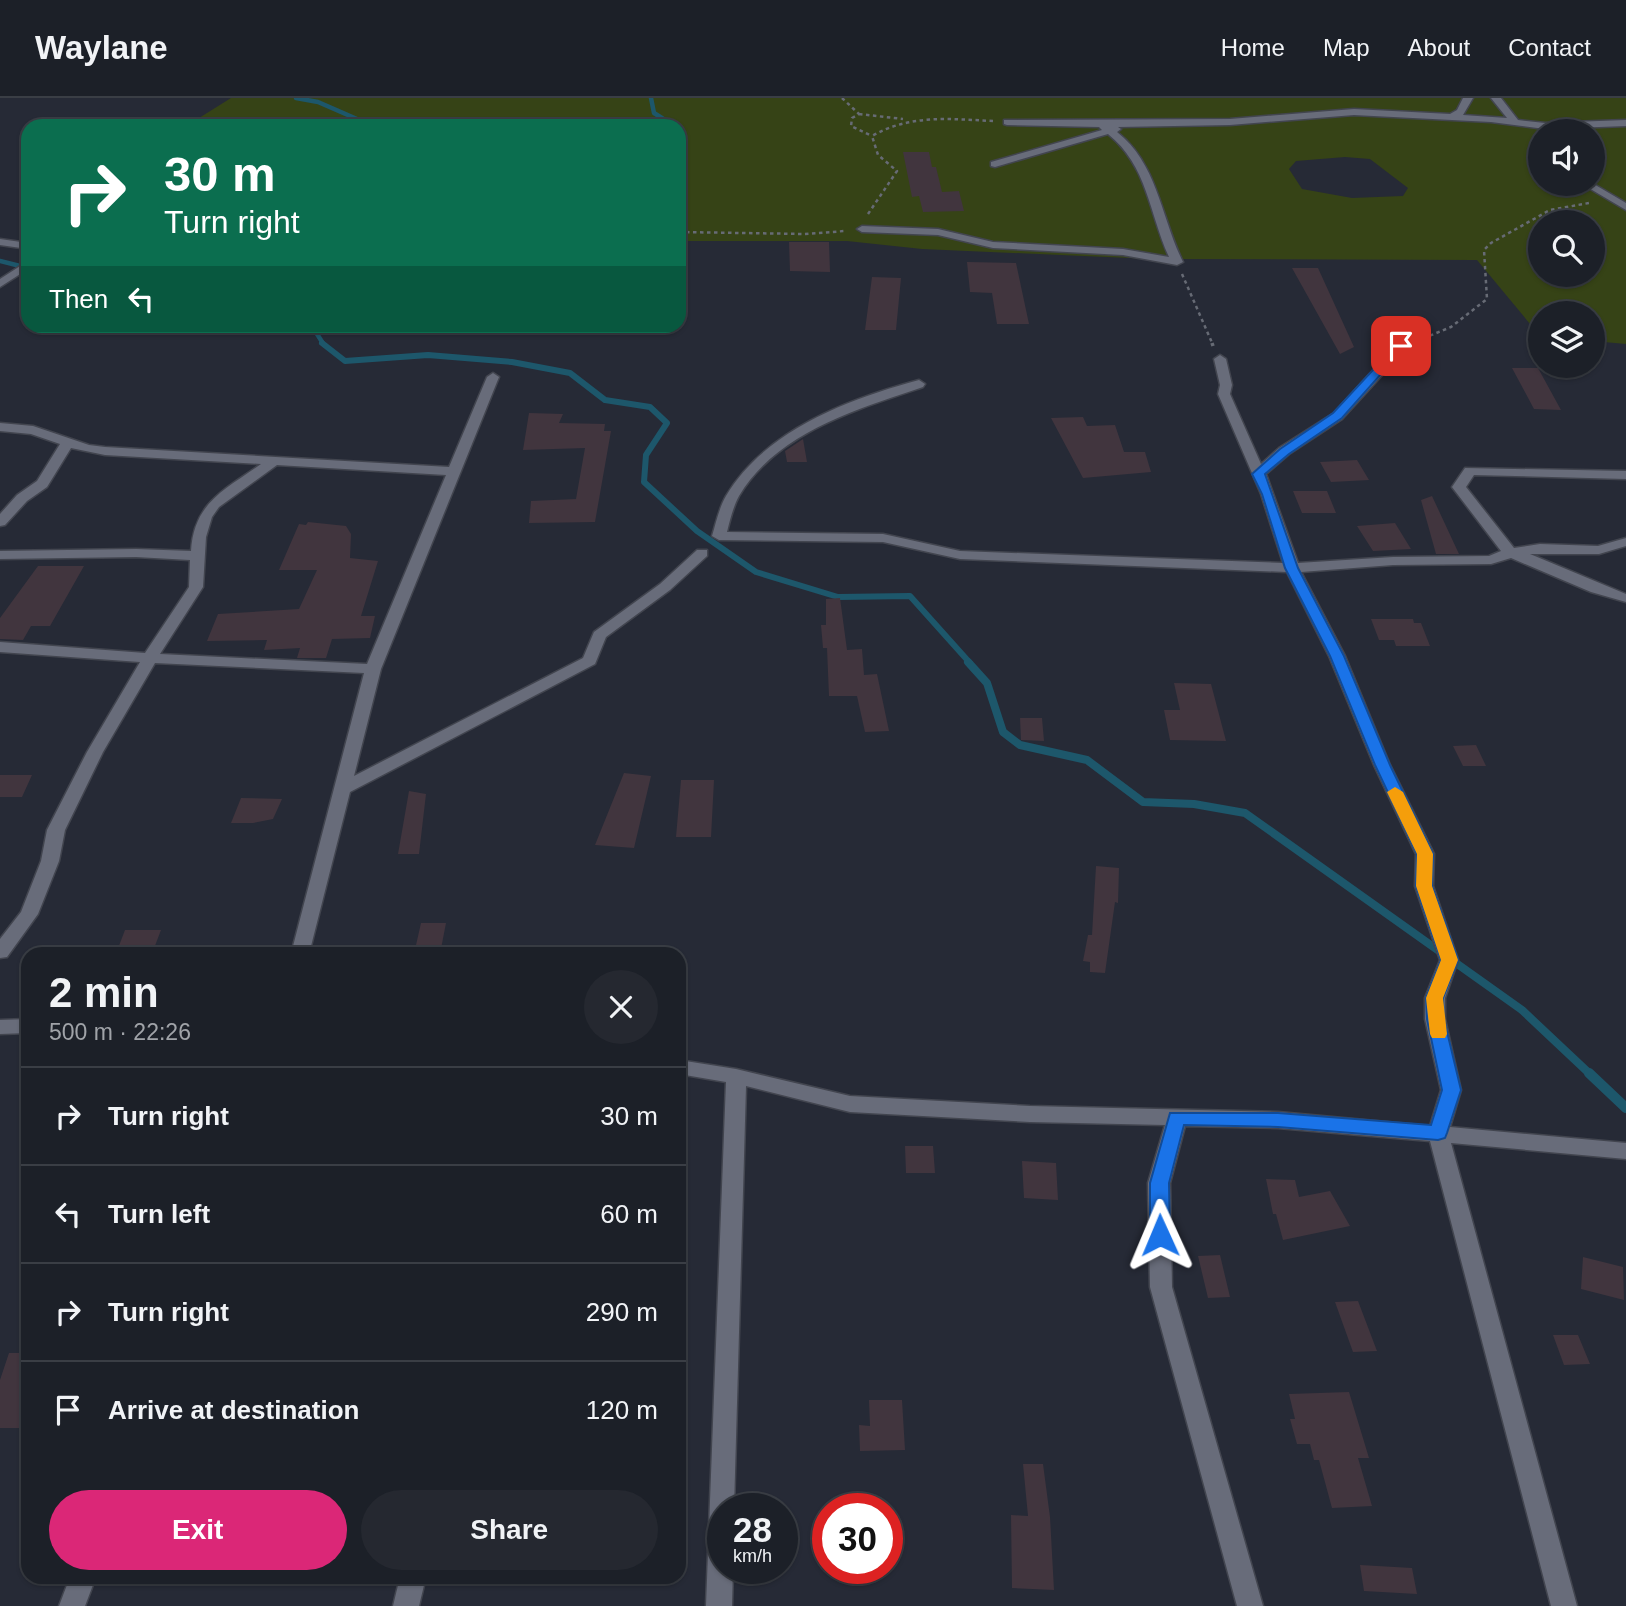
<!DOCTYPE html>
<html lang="en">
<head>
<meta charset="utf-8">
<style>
	:root { --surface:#1c2028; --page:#252830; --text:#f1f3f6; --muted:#a0a3a8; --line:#3a3e45; --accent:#db2777 }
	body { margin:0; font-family:Helvetica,sans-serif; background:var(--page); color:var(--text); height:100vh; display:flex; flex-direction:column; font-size:26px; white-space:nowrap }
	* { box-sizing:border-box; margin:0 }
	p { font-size:23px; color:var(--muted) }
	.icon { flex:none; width:38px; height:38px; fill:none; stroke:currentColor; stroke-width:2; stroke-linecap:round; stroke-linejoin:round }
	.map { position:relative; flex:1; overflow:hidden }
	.panel { position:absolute; left:21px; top:849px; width:665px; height:637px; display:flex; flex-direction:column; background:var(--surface); border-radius:21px; box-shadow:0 2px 5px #0004,0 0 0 2px var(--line) }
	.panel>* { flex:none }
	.guide { position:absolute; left:21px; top:21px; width:665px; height:214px; border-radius:21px; box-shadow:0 2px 5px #0004,0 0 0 2px var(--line); background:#0b6e4f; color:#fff; overflow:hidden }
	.fabs { position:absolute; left:1528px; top:21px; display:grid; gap:14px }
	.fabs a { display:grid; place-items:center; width:77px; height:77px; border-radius:50%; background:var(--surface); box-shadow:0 2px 5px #0004,0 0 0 2px var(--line); font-size:35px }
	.speed { position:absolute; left:707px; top:1395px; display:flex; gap:14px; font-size:35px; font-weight:700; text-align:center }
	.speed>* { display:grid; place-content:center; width:91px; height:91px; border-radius:50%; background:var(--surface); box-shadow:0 2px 5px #0004,0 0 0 2px var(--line); line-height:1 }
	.speed small { font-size:18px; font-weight:400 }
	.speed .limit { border:10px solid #d22; background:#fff; color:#111 }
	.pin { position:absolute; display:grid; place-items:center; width:60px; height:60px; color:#fff; margin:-30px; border-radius:14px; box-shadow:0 4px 10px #0006 }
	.me { position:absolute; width:77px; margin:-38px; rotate:359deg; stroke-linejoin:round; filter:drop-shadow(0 0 5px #0008) }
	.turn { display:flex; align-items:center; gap:24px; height:147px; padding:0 28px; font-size:32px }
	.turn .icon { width:91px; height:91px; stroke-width:2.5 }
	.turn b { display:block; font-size:49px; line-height:60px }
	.then { display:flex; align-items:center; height:66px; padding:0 28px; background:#0003; gap:14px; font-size:26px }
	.round { display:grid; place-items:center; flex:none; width:74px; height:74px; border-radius:37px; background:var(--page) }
	.headline { display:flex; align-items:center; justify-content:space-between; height:119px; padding:0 28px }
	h1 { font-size:42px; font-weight:800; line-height:52px }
	.button { display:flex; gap:14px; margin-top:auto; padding:14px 28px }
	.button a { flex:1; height:80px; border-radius:42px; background:var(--accent); color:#fff; font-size:28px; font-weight:800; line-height:80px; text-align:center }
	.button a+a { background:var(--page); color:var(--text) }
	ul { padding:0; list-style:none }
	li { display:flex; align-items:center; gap:21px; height:98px; padding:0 28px; border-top:2px solid var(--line) }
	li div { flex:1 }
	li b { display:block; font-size:26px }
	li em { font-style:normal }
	header { display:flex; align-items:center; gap:42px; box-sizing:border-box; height:98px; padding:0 35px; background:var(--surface); border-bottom:2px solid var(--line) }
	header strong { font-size:33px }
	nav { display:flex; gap:38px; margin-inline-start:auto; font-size:24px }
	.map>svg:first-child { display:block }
</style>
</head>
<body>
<header>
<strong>Waylane</strong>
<nav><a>Home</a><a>Map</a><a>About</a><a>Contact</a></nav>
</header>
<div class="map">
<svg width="1626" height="1508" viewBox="0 0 1626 1508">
	<rect width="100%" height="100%" fill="#262a36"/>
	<path fill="#364316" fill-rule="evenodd" d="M231,0h1395v246l-33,-3 -1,-28h-52v23l-63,-76 -324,-1 -231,-10 -75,-8h-168v-115h-441l-39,-8zM1540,33h52v53h-52zM1345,59l25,2 38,29 -5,8 -51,2 -50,-9 -13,-20 7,-8zM1540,124h52v53h-52z"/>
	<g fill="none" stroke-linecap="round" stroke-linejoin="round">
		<path stroke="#1d576b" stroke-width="4.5" d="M296,0l22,4 55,24
			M651,0l3,15 11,7v6
			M0,163l28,7
			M88,228l10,6 87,-6
			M312,228l12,19"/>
		<path stroke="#1d576b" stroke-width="6" d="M322,245l23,18 83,-6 84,7 58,11 35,27 45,7 17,16 -21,32 -2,27 53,49 59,41 82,25 72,-1 60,67"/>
		<path stroke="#1d576b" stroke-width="8" d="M968,564l19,21 16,49 17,13 67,15 56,42 51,2 51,9 277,197 69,65"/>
		<path stroke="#1d576b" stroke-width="10" d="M1589,975l37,35"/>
	</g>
	<path fill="#41353e" d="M903,54h26l3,15h4l6,25 17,-1 5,20 -41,1 -4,-16 -7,1z
		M789,144h40l1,30 -40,-1z
		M967,164l49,1 13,61h-32l-5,-31 -22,-1z
		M1292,170h26l36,79 -14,7z
		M872,179l29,1 -5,52h-31z
		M1512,270h26l23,42 -27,-1z
		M529,315l34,1 -4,9 46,1 -1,7h7l-16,91 -66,1 2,-22 45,-2 9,-51 -62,2z
		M1083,319l4,9 28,-1 9,27h21l6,20 -68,6 -32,-60z
		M803,341l4,23h-20l-2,-11z
		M1357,362l12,20 -38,2 -11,-20z
		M1293,393h34l9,22h-34z
		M1432,398l27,58h-23l-15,-54z
		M308,424l38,4 5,8 -1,24 28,3 -17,55h14l-5,22 -38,1 -6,19h-29l3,-10 -36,2 3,-10 -60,1 11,-27 81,-5 18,-39h-38l20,-46 7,1z
		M1395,425l16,26 -38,2 -16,-25z
		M38,468h46l-34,60h-19l-8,14 -23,-1v-21z
		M840,500l7,52 15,-1 2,26 13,-1 12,57 -24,1 -8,-36h-28l-2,-48h-4l-2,-23h5v-26z
		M1371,521h42l1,4h7l9,23h-34l-2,-6h-15z
		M1174,585l37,1 15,57 -56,-1 -6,-30h16z
		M1020,620h22l2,23 -23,-1z
		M1476,647l10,21h-23l-10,-20z
		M624,675l27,3 -17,72 -39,-3z
		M0,677h32l-10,22h-22z
		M681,682h33l-3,57h-35z
		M409,693l17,3 -7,60h-21z
		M241,700l41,1 -9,20 -20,4h-22z
		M1096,768l23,2 -1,35 -3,-1 -10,71 -15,-1v-10l-7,-1 5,-26h4z
		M421,825h25l-6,31h-26z
		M125,832h36l-8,21h-36z
		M905,1048h28l2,27h-29z
		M1022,1063l34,2 2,37 -34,-2z
		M1266,1081l29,1 4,17 31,-6 20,35 -67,14 -7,-26h-3z
		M1220,1157l10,42 -22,1 -10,-42z
		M1583,1159l40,10 1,33 -43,-11z
		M1358,1203l19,50 -24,1 -18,-50z
		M1553,1237h25l12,29 -26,1z
		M9,1255h19v54l-8,21h-20v-48z
		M1349,1294l20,66h-11l14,48 -40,2 -13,-48h-5l-4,-16h-13l-7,-25h5l-6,-25z
		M869,1302h33l3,50 -45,1 -1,-26 11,1z
		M1023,1366h20l7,53 4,73 -42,-2 -1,-73 17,1z
		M1360,1467l52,3 5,26 -53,-3z"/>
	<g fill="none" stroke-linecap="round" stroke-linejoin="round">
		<defs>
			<path id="street" d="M1463,0h10l-10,17 44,3 -16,-20h10l17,22 27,3 81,-3v6l-81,3 -54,-7 -137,-7 -124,10 -112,2 3,2 -4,3c41,32 44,86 66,130l-6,3 -54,-10 -130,-7 -55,-13 -76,-3 -5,-3 5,-3 76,3 55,13 130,7 46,8c-20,-43 -21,-91 -61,-123l-113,33 -4,-1v-4l111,-32 -3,-3 -92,-2 -3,-1v-4l226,-1 124,-10 96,5 7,-4z
				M1592,85l34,20v7l-44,-26z
				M0,141l28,4v6l-28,-4z
				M28,163v8l-28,18v-8z
				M1401,245l4,1v6l-63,69 -53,35 -23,20 32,89 95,-6 96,-1 12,-5 -49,-64 13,-19 161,3v8l-152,-4 -8,12 48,61 26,-4 58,2 28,-8v8l-27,8h-69l96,40v8l-35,-10 -80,-34 -20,6 -98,1 -92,7 44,84 45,109 44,89 -1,32 25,74 -13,38v21l16,71 -11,37 176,16v16l-175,-16 126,463h-26l-121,-465 -152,-13 -93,-2 -15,57 2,104 91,319h-26l-87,-319 -2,-104 17,-58 -135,-3 -180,-10 -104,-26 -12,422h-11v60h10l-1,38h-26l20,-524 -47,-8v-14l57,9 114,27 180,10 248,6 152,14 11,-36 -16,-71v-21l15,-38 -25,-74 1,-32 -42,-89 -45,-109 -42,-84 -327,-13 -77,-17 -164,-2 -7,-4c4,-13 7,-28 14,-40 39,-66 123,-97 193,-116l6,4 -2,3c-65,22 -146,45 -184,109 -6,11 -9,24 -12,36l156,2 77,17 323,12 -22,-69 -43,-100 2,-9 -6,-26 6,-4 6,4 6,26 -2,9 31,70 18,-16 55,-35 63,-69z
				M493,275l6,4 -118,292 -27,107 229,-118 11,-26 66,-48 37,-34h10v6l-37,34 -64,47 -11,27 -245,128 -41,162h-18l73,-281 -209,-10 -52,89 -38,78 -6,31 -21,53 -31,43 -7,1v-19l21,-27 20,-51 6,-31 40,-78 53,-90 -140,-10v-10l145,11 44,-66 1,-27 -54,-3 -136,2v-8l136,-2 55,2c3,-49 34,-61 70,-87l-156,-9 -34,-7 -24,39 -20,14 -22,24 -5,1v-12l17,-19 20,-14 23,-37 -29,-10 -31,-3v-8l33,3 56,19 16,2 344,20 38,-90zM277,367l169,10 -79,189 -207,-10 43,-67 3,-50 6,-20 7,-10z
				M28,921v14l-28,1v-14z
				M70,1479h26l-11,29h-26z
				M400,1479h26l-7,29h-26z"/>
		</defs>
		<use href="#street" stroke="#42454f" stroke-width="3"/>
		<path stroke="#676b75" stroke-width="2.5" stroke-dasharray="3.5 3.5" stroke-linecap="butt" d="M842,0l17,16 -7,4 -1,8 21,10
			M859,16l44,5
			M868,116l29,-43 -19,-16 -6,-19c38,-22 79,-17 121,-15
			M679,134l125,2 41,-3
			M1182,176l31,71
			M1417,243l34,-14 36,-28 -3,-49 7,-7 59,-33 39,-7"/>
		<path stroke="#676b75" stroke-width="3.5" stroke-dasharray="4.5 4.5" stroke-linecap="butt" d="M1212,245l1,3"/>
		<use href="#street" fill="#686c7a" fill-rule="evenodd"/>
	</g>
	<path fill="#1a73e8" stroke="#114b97" stroke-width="2" d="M1397,246l9,2 -64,72 -53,36 -24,20 33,94 46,88 46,109 43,89 -1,32 26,74 -15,38 1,21 17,71 -14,43 -2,5 -7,2 -160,-13 -94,-2 -15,58 1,52 -3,6 -7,2 -7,-2 -3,-6v-52l20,-70h108l153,12 11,-35 -15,-71 -1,-21 15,-38 -25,-74 1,-32 -42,-89 -45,-109 -45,-88 -23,-74 -10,-20 28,-25 53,-36z"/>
	<path fill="#f59e0b" d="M1395,689l8,5 30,62 -1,32 26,74 -15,38 4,36 -2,4h-13l-2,-4 -4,-36 15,-38 -25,-74 1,-32 -30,-62z"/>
</svg>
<div class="fabs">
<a><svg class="icon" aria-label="sound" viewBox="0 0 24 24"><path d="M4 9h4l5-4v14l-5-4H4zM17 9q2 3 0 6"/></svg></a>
<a><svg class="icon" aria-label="search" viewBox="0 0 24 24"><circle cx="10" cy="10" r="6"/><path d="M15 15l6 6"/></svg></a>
<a><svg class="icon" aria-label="layers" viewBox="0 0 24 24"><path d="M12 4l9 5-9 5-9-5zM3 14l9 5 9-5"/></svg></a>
</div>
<div class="speed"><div>28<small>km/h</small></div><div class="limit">30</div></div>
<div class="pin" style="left:1401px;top:248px;background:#d93025"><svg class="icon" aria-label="arrive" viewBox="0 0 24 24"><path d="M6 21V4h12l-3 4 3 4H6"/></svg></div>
<svg class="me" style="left:1160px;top:1137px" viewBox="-20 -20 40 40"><path d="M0-17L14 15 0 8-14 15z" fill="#1a73e8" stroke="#fff" stroke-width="4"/></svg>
<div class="guide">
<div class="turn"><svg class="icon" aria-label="right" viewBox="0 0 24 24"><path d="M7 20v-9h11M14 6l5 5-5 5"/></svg><div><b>30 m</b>Turn right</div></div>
<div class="then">Then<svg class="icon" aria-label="left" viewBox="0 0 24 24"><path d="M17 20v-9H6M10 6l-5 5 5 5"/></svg></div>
</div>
<section class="panel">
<div class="headline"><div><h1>2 min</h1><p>500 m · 22:26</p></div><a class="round"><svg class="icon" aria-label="close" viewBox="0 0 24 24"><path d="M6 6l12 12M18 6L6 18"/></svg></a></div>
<ul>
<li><svg class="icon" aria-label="right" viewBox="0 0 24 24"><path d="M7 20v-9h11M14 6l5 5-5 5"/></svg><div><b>Turn right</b></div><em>30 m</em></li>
<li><svg class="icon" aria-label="left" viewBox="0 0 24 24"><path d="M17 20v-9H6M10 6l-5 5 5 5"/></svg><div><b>Turn left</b></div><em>60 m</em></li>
<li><svg class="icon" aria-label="right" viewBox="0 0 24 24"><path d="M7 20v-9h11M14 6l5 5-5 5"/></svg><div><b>Turn right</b></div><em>290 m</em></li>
<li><svg class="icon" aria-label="arrive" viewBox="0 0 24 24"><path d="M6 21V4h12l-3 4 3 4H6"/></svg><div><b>Arrive at destination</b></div><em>120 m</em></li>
</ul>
<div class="button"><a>Exit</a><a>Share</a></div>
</section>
</div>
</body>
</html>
